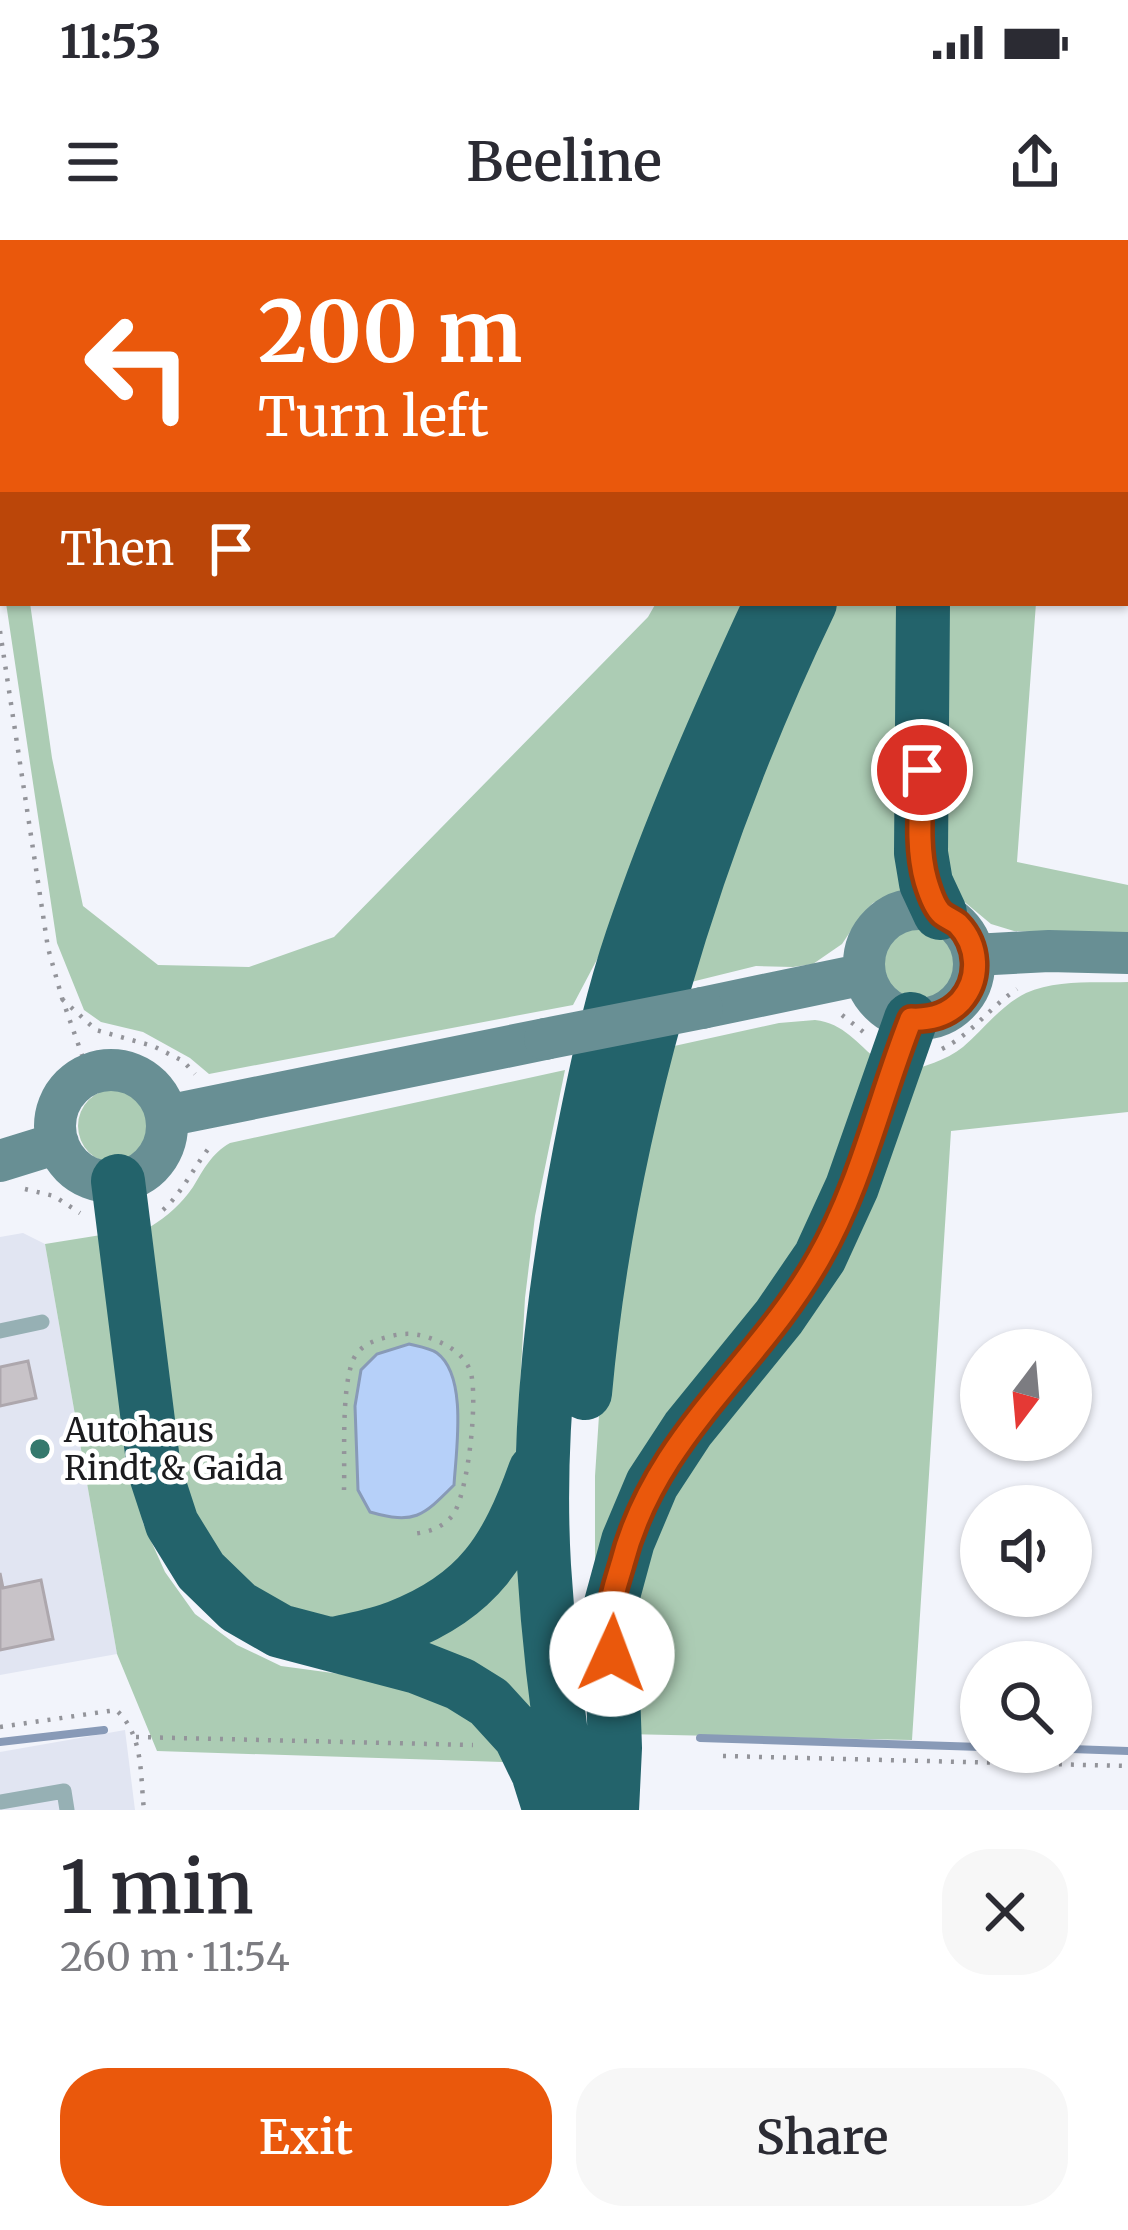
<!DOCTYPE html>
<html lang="en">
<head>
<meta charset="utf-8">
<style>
	:root { --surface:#fff; --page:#f7f7f7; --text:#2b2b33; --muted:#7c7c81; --accent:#ea580c }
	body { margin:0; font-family:Merriweather,serif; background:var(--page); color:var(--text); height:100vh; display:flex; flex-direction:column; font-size:45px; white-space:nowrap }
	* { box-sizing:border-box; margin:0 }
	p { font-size:39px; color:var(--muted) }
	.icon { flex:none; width:66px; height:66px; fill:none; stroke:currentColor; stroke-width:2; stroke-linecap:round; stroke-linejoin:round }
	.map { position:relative; height:1570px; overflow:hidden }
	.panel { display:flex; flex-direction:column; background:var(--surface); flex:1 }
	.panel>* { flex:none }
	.hud { position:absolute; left:0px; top:0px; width:1128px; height:366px; box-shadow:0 3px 9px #0004; background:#ea580c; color:#fff; overflow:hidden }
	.needle { width:78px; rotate:196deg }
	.fabs { position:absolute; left:960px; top:1089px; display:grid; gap:24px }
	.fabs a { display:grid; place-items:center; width:132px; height:132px; border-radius:50%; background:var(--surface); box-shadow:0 3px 9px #0004; font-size:60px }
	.pin { position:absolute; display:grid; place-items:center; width:102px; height:102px; color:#fff; margin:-51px; border:6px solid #fff; border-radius:50%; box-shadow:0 3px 12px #0007 }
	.me { position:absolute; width:132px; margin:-66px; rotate:2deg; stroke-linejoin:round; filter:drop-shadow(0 0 9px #0008) }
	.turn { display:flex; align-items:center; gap:42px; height:252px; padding:0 60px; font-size:54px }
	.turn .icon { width:156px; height:156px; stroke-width:2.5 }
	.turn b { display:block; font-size:84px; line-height:102px }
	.then { display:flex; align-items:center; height:114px; padding:0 60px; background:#0003; gap:24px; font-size:45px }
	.round { display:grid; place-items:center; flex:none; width:126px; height:126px; border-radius:48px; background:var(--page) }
	.summary { display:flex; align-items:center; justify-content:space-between; height:204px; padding:0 60px }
	h1 { font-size:72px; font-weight:600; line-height:90px }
	.cta { display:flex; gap:24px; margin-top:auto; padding:24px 60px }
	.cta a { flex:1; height:138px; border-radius:48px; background:var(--accent); color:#fff; font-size:48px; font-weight:600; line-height:138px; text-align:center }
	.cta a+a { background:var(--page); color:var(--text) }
	.status { display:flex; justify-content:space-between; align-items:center; height:84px; padding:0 60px; background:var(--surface); direction:ltr }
	.status svg { height:33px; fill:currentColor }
	header { display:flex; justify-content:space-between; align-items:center; height:156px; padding:0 60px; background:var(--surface); font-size:54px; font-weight:600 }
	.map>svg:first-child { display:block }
</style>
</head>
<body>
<div class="status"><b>11:53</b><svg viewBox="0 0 49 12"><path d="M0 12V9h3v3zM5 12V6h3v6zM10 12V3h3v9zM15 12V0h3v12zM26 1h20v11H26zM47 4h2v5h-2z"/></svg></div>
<header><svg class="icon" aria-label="menu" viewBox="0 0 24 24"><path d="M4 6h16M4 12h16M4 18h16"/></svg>Beeline<svg class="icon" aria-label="share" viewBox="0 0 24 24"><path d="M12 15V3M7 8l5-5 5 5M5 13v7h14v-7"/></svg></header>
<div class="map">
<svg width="1128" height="1570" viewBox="0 0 1128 1570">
	<rect width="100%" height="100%" fill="#f2f4fb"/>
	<path fill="#e1e5f2" d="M23,993l22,11 72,410 -117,21v-438z
		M125,1490l10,80h-135v-58z"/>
	<path fill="#acccb4" d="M6,363h24l22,155 31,148 75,59 91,2 85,-30 314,-320 8,-14h104l-158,347 -29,55 -364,69 -19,-16 -47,-26 -42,-10 -17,-12 -27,-67z
		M821,363h84l-4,288 -28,12 -13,14 -18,27 -29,20 -20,3 -37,-1 -77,19z
		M938,363h98l-19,259 111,23v52l-114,-6 -23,-7 -42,-35z
		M884 723a37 37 0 1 1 74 0a37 37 0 1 1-74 0Z
		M1128,742v130l-177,19 -39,609 -288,-6 13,-173 266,-488c20,-7 43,-12 60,-26 21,-18 37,-41 63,-54 30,-14 70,-10 102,-11z
		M815,780c29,3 42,24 64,41l-30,91 -254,445v-121l7,-106 54,-320 123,-27z
		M565,830l-30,146 -10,82 -10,177 -54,99 -102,46 -49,-3 -77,-40 -54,-91 -29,-259c18,-11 31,-23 43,-40 11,-18 18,-33 37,-44z
		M78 886a37 37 0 1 1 74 0a37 37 0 1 1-74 0Z
		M101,995l42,288 22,49 30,42 42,31 44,21 96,13 67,15 60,47 -1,21 -346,-11 -40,-97 -72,-410z
		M529,1283l16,226 -166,-105z"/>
	<path fill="#b6d0f9" stroke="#889ab7" stroke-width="3" d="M409,1104c8,2 21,4 28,9 31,23 19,98 17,132 -31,31 -39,40 -84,27l-12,-22 -3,-84 6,-36 16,-16z"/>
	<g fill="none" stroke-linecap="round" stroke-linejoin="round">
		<path stroke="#889ab7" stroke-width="8" d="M700,1498l281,9
			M0,1502l104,-12
			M1071,1509l57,2"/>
	</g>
	<path fill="#c8c3c8" stroke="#ada7ad" stroke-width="3" d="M28,1121l8,37 -36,8v-39z
		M0,1333l3,15 38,-8 12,59 -53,11z"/>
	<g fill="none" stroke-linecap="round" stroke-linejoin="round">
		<path stroke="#93949a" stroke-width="4.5" stroke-dasharray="3 9" stroke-linecap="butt" d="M0,391l48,317 14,50 27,77
			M62,759l34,31 57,16 30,15 12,13
			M842,775l24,19
			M942,809c30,-15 48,-42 75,-60
			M25,949l29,7 26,17
			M163,970c21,-19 32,-46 50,-67
			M344,1250c1,-34 -3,-100 9,-130 7,-16 23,-20 38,-24 13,-3 23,-3 36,1 18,6 36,16 43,33 9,24 -2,127 -18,146 -11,13 -26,17 -42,18
			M0,1487l116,-17c28,25 24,65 28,100
			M136,1497l337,8
			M723,1516l405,10"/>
		<path stroke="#96b0b4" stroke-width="15" d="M0,1091l42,-9
			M0,1562l64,-11 3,19"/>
		<path stroke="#688f94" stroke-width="42" d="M864 724a55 55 0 1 1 110 0a55 55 0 1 1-110 0Z
			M974,715l75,-4 79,2
			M702,768l163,-34
			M55 886a56 56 0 1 1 112 0a56 56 0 1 1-112 0Z
			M166,876l379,-77
			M0,921l58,-18"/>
		<path stroke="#23636b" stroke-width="54" d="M961,3l2,-3
			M1005,3l2,-3
			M923,363l-2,250 5,30 14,30
			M118,941l36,288 18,55 29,47 37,36 42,24 137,36 43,17 29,18 31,34 18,37 11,35
			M585,1153c24,-265 109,-549 225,-790
			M334,1404c21,-5 44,-9 64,-17 81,-31 109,-78 137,-156
			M573,1570c-14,-81 -24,-162 -29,-244 -8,-138 10,-280 36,-415 14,-71 29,-144 52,-212 39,-115 88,-226 139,-336
			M612,1570l3,-62 -5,-141 18,-66 24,-57 36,-55 91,-112 41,-60 32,-70 59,-168"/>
		<path stroke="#688f94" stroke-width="42" d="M545,799l157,-31"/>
	</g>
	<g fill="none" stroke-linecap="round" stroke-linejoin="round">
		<defs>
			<path id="route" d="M612,1414c-1,-15 -3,-31 -1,-46 1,-14 7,-30 11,-44 33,-129 135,-196 197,-306 42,-73 61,-161 92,-239 19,1 37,-4 50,-18 20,-23 17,-56 -3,-77 -5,-4 -11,-6 -16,-10 -7,-6 -13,-23 -16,-33 -10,-35 -5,-75 -4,-111"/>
		</defs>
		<use href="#route" stroke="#983908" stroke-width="30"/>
		<use href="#route" stroke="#ea580c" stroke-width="21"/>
	</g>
	<circle fill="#35796d" stroke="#fff" stroke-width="4.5" cx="40" cy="1209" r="12"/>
	<g text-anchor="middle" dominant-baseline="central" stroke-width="9" stroke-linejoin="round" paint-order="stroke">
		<g font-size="33" fill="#1b1b1e" stroke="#fff" text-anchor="start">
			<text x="64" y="1190">Autohaus<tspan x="64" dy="38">Rindt &amp; Gaida</tspan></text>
		</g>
	</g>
</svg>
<div class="fabs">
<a><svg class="needle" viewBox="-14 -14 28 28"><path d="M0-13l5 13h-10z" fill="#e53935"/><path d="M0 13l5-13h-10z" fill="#7c7c81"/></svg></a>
<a><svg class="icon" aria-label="sound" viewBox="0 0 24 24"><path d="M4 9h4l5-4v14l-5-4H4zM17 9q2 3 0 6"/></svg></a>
<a><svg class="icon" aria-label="search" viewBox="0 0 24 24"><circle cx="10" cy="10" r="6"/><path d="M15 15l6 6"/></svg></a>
</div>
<div class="pin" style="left:922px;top:530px;background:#d93025"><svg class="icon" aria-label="arrive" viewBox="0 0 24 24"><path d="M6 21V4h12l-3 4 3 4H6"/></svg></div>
<svg class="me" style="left:612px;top:1414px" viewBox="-20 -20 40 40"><circle r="19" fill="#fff"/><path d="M0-13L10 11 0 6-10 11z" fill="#ea580c"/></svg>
<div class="hud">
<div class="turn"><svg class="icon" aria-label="left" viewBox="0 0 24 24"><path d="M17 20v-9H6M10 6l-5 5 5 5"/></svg><div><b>200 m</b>Turn left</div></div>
<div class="then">Then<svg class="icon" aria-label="arrive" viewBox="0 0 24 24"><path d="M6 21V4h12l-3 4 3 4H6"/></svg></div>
</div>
</div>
<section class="panel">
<div class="summary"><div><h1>1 min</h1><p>260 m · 11:54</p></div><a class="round"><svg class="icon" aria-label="close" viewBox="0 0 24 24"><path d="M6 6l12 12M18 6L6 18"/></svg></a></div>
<div class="cta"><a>Exit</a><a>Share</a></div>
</section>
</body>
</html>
